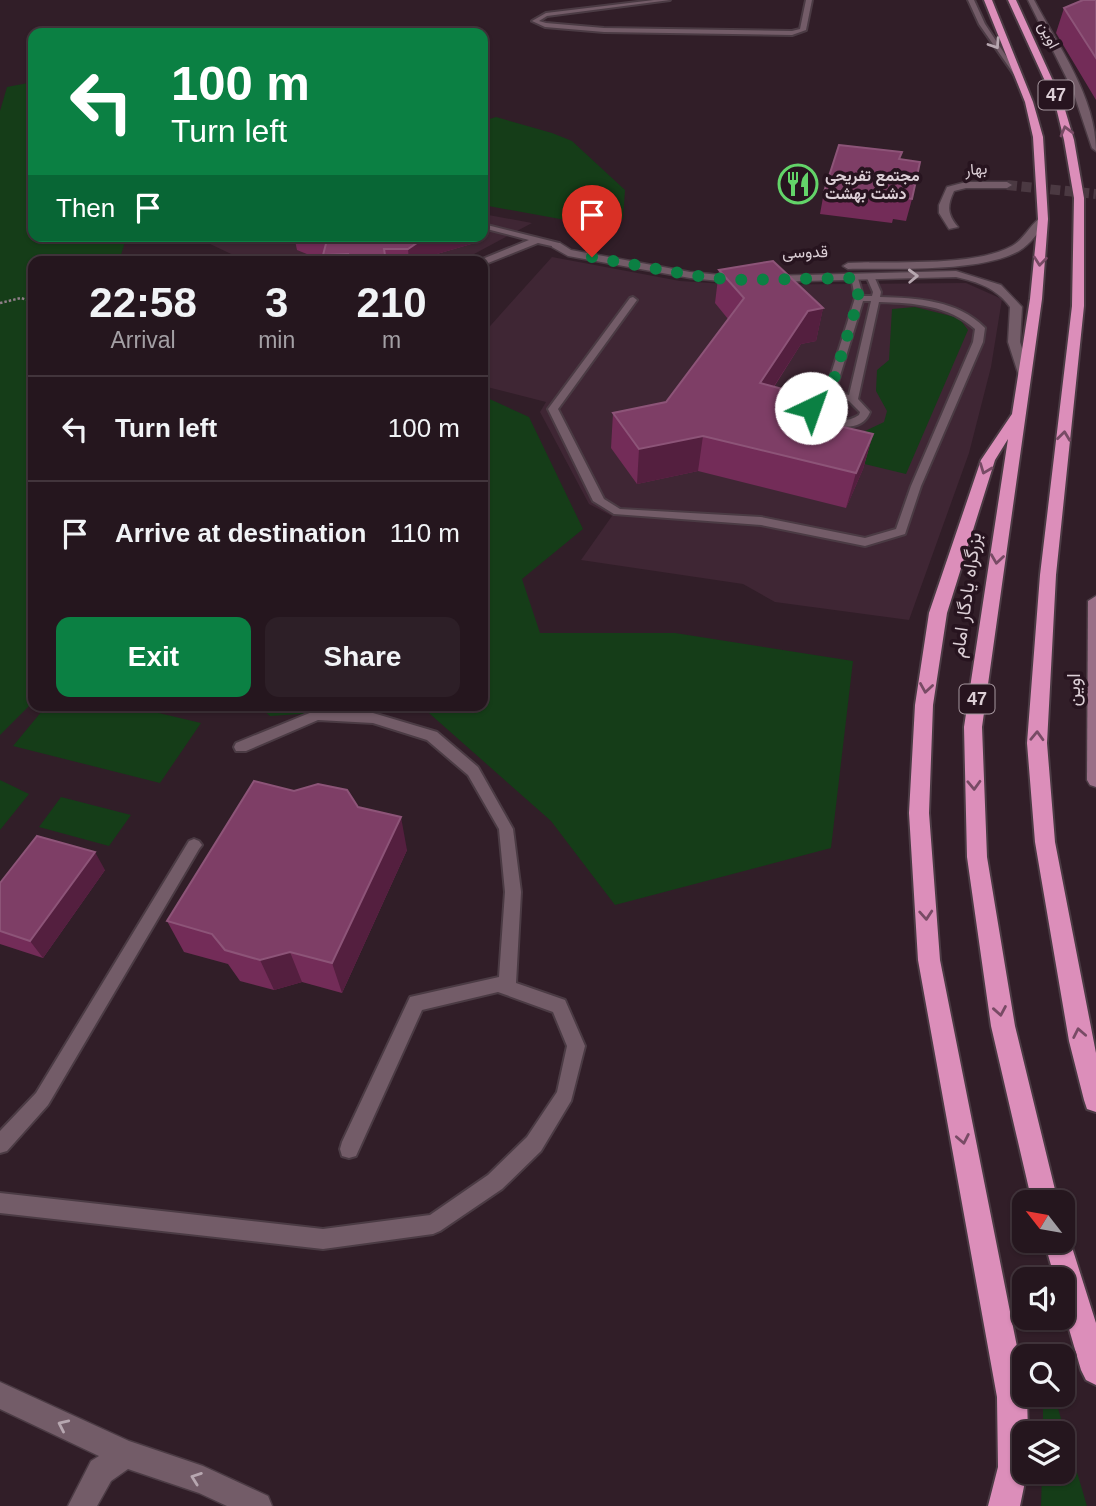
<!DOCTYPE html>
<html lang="en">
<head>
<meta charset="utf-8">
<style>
	:root { --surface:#25161e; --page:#2d1f27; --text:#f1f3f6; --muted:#a39fa4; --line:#42353c; --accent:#0b8043 }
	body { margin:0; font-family:Arial,Vazirmatn,sans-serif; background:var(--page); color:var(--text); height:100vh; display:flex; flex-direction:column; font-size:26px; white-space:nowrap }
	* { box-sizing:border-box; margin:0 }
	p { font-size:23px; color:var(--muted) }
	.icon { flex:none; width:38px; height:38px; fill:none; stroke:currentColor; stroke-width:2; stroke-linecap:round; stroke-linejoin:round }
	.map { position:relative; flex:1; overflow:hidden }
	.panel { position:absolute; left:28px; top:256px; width:460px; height:455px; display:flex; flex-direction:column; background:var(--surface); border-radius:14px; box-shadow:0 2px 5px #0004,0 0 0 2px var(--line) }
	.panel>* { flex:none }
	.guide { position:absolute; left:28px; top:28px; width:460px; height:214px; border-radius:14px; box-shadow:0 2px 5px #0004,0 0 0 2px var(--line); background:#0b8043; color:#fff; overflow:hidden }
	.needle { width:46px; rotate:301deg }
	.buttons { position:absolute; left:1012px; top:1190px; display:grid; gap:14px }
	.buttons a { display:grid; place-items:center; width:63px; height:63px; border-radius:14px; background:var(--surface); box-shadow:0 2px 5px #0004,0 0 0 2px var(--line); font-size:35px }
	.pin { position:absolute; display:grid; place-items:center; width:60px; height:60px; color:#fff; margin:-72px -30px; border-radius:50% 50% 50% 0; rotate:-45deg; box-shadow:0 0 7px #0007 }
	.pin .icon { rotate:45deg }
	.me { position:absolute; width:77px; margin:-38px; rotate:42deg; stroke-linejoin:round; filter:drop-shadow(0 0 5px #0008) }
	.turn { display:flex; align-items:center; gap:24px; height:147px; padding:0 28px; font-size:32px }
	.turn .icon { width:91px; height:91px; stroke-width:2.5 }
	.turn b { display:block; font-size:49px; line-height:60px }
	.then { display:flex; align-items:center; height:66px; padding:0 28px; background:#0003; gap:14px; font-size:26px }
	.eta { display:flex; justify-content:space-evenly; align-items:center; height:119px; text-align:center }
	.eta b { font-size:42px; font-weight:700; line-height:49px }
	.button { display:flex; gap:14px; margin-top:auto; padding:14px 28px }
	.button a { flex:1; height:80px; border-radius:14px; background:var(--accent); color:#fff; font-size:28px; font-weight:700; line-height:80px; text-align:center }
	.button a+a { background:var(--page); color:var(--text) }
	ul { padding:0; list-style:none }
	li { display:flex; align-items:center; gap:21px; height:105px; padding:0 28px; border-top:2px solid var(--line) }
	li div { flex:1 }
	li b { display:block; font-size:26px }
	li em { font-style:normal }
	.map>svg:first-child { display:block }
</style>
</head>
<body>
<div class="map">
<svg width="1096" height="1506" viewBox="0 0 1096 1506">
	<rect width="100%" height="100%" fill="#311e28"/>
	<path fill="#3f2634" d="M483,214l49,9 -71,38h-215l-38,-18 2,-7h273z
		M552,257l128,24 60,4 226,-2 36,16 -11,68 -22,86 -60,167 -134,-18 -32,-18 -162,-24 31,-44 -23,-12 -49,-92 6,-10 -63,-16v-52z"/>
	<path fill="#153d18" d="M33,82v154h94l-8,25h-86v441l-33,33v-624l7,-24z
		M496,117l56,16 20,8 53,49 -2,29 -52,2 -88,-16v-84z
		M915,307l44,11 9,12 -62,144 -54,-13 11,-29 21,-10 3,-11 -11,-20 1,-21 12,-10 3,-51z
		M483,396l46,21 54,112 -61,50 18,54h135l178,28 -22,187 -216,57 -64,-84 -130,-115 -151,10 -13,-11h226z
		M47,705h78l76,18 -41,60 -147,-37z
		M0,780l29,14 -29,36z
		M61,797l70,18 -22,31 -70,-19z
		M1043,1395h11l33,111h-46l1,-34h20v-39h-19z"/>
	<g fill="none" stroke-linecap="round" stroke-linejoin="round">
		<path stroke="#4b3942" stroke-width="10" stroke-dasharray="10 4.5" stroke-linecap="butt" d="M1007,185l89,9"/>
		<defs>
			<path id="service" d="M654,0h16l-123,16 -8,5 7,2 58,5 188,3 8,-2 6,-29h6l-6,30 -14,5 -188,-3 -59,-5 -13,-6 14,-8z
				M968,0h6l11,24 39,59h-4l-41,-59z
				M483,224l76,19 1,2 -4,2 -18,-4 -55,22v-4l-3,-1 49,-20 -46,-12z
				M851,276l7,2 5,18h9l1,-4 -6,-14 7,-2 7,16 -1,5c37,1 78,3 105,31l-2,14 -62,144 -16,48 -40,12 -104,-21 -147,-11 -21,-13 -45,-92 82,-111 3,-1 4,3 -79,109 46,90 16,10 141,8 104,21 31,-9 15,-43 62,-144 2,-13c-27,-24 -61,-26 -96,-27l-21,97 12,13c-9,24 -45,14 -61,3l-3,-12 12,-9 7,-1 30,-95zM863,301h8l-22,94 -14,-3zM837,398l12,3 11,11 -1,3c-14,9 -28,6 -41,-3l-2,-8 7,-5z
				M317,710l56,3 64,19 41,35 35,62 8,63 -5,91 49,17 20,46 -14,55 -30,50 -39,38 -62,42 -7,3 -110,15 -323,-36v-20l323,36 107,-14 58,-40 39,-38 30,-45 10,-46 -14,-34 -55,-20 -76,18 -66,146 -7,2 -7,-2 -2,-7 2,-7 68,-145 89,-20 6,-85 -6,-63 -31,-54 -41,-35 -54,-17 -55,-3 -72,31h-10l-2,-4 2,-4z
				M194,839l5,2 3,4 -3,4 -151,256 -41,46 -7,2v-22l36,-38 153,-252z"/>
			<path id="minor" d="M966,182h41l5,3 -5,3h-41l-12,3c-7,15 -7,23 4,36l-9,2 -10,-16v-8l8,-18z
				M1043,216l5,3c-8,11 -17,25 -29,32 -40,22 -125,17 -171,18l-5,-3 5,-3c43,-2 127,4 164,-17 13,-7 19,-24 31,-30z
				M552,243h8l11,7 119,22 50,5 5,3 -5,3 -50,-5 -122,-22 -16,-9z
				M956,271l45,14 21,22 -2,35 11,34 -2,3 -10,-3 -11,-34 2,-35c-14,-19 -32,-25 -54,-30l-188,5 -5,-3 5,-3z"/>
			<path id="tertiary" d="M1028,0h6c24,46 62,97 62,151l-4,-3 -19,-57z
				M0,1382l129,59 74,25 65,30 4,10h-45l-28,-13 -71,-24 -17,12 -14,25h-29l23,-45 8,-5 -99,-47z"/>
			<path id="secondary" d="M1096,596v191l-6,-2 -3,-5 1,-179z"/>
			<path id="trunk" d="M984,0h8l41,102 10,35 5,82 -6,80 -60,428 5,130 28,169 43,176h-26l-41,-176 -24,-169 -3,-130 44,-288 -13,21 -48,153 -14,92 -4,108 11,147 84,422v13l3,2 1,36h-4v39h3l-7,34h-32l10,-39 -1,-70 -79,-437 -9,-147 6,-108 14,-92 52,-153 31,-46 18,-115 8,-80 -5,-82 -8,-35z
				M1008,0h8l47,103 11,37 10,58v108l-28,269 -9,168 8,99 41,211v59l-9,-3 -3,-9 -15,-59 -34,-199 -8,-99 13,-168 32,-269 2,-108 -10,-58 -9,-37z
				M1062,1230l5,1 3,10 26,82v62l-10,-5 -5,-10 -19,-65v-26h-7l-11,-38h18z"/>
		</defs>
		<use href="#service" stroke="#4b3b44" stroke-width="4"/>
		<use href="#minor" stroke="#4b3b44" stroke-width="3"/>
		<use href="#tertiary" stroke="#4b3b44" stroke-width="3"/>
		<use href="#secondary" stroke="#4b3b44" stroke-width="3"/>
		<use href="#trunk" stroke="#4b3b44" stroke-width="4"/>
		<path stroke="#8e7e87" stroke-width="2.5" stroke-dasharray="2.5 2" stroke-linecap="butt" d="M0,303l21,-5 12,4"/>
		<use href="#service" fill="#735c68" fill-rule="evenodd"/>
		<use href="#minor" fill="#735c68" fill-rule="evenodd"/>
		<use href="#tertiary" fill="#735c68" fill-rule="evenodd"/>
		<use href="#secondary" fill="#9a6f87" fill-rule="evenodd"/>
		<use href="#trunk" fill="#dc8eba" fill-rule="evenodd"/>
	</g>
	<path fill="#732c58" d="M1096,0v100l-40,-67 8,-25z
		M900,159l12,40 -6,22 -13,-2 -1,4 -72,-9 4,-22z
		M294,236h184v6l-41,12 -10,7h-103l-27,-11z
		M719,270l104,38 -7,33 -15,3 -27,43 25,14 -3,14 77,19 -10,35 -17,39 -148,-37 -61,13 -26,-36 2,-35 53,-11 62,-83 -13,-16z
		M358,807l49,43 -65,143 -40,-11 -28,8 -34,-9 -12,-17 -44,-12 -17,-31z
		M105,870l-62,88 -43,-14v-61z"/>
	<path fill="#541f3f" d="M427,236h51v6l-41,12 -10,7h-18l-1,-12z
		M823,308l-7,33 -15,3 -47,73 6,-34 48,-72z
		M799,401l-7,35v-21z
		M873,434l-10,35 -17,39 10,-35z
		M703,436l-5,35 -61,13 2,-35z
		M401,817l6,33 -65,143 -10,-30z
		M95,852l10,18 -62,88 -13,-17z
		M290,952l12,30 -28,8 -14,-30z"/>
	<path fill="#7e3e66" stroke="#8d5478" stroke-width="2" d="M1083,0h13v58l-32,-50z
		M839,145l63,7 -3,7 21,3 -8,37 -14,-2 -1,4 -73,-9z
		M316,236h111l-19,13h-24l2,12h-38v-7l-25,1 4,-15z
		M773,261l50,47 -15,3 -48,72 26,7 13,11 -7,14 81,19 -17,39 -153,-37 -64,13 -26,-36 53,-11 78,-104 -25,-28z
		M254,781l40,10 24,-7 29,6 11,17 43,10 -69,146 -42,-11 -30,8 -35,-10 -13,-16 -45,-13z
		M37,836l58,16 -65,89 -30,-10v-48z"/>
	<defs><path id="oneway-chevron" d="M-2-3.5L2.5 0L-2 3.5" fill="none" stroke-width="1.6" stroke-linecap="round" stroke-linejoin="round" transform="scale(1.75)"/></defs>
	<g stroke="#b7a7b0">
		<use href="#oneway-chevron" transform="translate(995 44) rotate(56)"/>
		<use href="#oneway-chevron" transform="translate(913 276) rotate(-2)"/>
		<use href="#oneway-chevron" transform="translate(63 1425) rotate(-155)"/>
		<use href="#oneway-chevron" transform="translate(196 1478) rotate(-160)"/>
	</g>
	<g stroke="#784b65">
		<use href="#oneway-chevron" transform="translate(1066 131) rotate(-105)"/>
		<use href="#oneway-chevron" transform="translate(1040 261) rotate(96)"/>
		<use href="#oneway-chevron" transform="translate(1064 436) rotate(-83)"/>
		<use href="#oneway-chevron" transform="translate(985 469) rotate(111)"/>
		<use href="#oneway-chevron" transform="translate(997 559) rotate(98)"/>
		<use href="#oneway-chevron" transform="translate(926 688) rotate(99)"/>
		<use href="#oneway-chevron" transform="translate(1037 736) rotate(-88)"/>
		<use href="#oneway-chevron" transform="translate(974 785) rotate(88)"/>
		<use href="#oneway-chevron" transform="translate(926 915) rotate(86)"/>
		<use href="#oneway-chevron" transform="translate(1000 1011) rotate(80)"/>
		<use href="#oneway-chevron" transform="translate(1079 1033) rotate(-101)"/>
		<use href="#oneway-chevron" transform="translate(963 1139) rotate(79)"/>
	</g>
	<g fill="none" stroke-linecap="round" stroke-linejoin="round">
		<path stroke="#0b8043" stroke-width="12" stroke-dasharray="0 21.6" d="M592,257l98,18 42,5 122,-2 5,20 -30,97 -14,4 -4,9"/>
	</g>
	<defs>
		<symbol id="restaurant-ring" viewBox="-11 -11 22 22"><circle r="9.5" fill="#27141f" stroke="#63d469" stroke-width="1.5"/><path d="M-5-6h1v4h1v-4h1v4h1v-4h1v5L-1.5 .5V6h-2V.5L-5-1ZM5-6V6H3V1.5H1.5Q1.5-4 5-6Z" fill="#63d469"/></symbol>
	</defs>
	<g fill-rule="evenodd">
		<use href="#restaurant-ring" x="776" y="162" width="44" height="44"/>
	</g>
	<g text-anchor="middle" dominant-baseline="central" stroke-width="7" stroke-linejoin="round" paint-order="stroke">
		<g font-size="16" fill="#dccfd6" stroke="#27141f">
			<text transform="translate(1049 35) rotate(63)">اوین</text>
			<text transform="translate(976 169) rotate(-5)">بهار</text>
			<text transform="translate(805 252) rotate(-1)">قدوسی</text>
		</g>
		<g font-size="16" font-weight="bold" fill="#dccfd6" stroke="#27141f" text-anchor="start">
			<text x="825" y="175">مجتمع تفریحی<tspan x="825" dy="18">دشت بهشت</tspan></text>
		</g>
		<g fill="#27141f" stroke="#a6979f" stroke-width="2">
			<rect x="1038.5" y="80.5" width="35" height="29" rx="5"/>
			<rect x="959.5" y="684.5" width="35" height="29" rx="5"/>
		</g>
		<g font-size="18" font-weight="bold" fill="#dccfd6">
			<text x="1056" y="95">47</text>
			<text x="977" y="699">47</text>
		</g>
		<g font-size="19" fill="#dccfd6" stroke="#27141f">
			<text transform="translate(966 595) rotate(-82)">بزرگراه یادگار امام</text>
			<text transform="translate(1073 690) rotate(-90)">اوین</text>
		</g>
	</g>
</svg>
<div class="buttons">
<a><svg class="needle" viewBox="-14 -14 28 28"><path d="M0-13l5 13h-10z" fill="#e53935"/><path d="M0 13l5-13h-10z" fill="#a39fa4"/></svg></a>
<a><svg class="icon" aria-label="sound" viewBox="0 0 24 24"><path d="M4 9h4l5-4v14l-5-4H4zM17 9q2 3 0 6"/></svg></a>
<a><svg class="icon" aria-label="search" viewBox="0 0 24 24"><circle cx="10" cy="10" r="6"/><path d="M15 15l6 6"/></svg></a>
<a><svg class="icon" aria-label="layers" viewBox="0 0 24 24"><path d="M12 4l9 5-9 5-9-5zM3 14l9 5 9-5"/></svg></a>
</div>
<div class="pin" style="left:592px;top:257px;background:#d93025"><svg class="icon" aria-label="arrive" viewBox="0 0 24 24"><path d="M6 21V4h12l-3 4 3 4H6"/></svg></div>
<svg class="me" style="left:811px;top:408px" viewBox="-20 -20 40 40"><circle r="19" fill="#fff"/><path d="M0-13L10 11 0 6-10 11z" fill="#0b8043"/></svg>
<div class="guide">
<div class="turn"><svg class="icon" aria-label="left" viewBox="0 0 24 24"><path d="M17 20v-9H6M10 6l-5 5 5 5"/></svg><div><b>100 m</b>Turn left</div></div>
<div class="then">Then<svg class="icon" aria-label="arrive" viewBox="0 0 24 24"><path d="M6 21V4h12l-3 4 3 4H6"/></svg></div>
</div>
<section class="panel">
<div class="eta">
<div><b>22:58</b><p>Arrival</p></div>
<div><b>3</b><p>min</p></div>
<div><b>210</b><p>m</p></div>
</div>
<ul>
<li><svg class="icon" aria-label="left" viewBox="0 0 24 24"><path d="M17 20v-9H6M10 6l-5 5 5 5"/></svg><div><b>Turn left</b></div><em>100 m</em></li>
<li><svg class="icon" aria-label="arrive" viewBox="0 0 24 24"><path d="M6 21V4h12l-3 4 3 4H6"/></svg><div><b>Arrive at destination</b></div><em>110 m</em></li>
</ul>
<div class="button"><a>Exit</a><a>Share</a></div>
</section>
</div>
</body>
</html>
